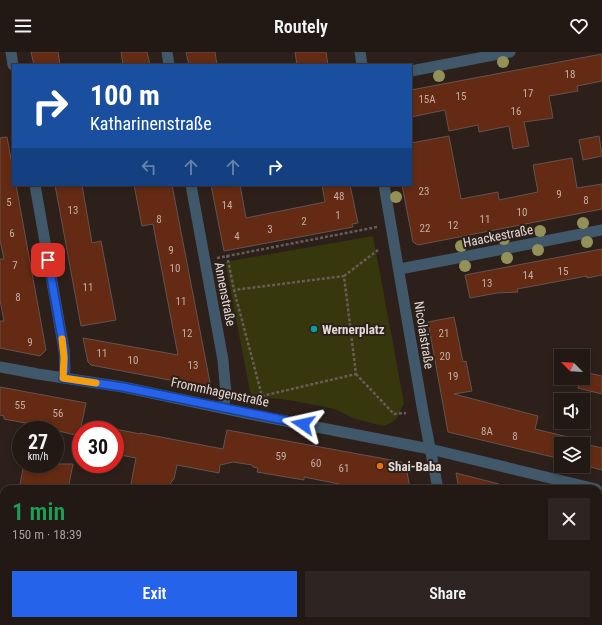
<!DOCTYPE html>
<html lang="en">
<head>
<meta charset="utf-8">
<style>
	:root { --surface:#221814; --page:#2e2522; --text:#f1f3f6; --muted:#a2a0a0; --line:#3f3734; --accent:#2563eb }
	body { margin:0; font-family:"Roboto Condensed",sans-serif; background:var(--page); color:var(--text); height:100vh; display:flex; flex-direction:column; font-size:15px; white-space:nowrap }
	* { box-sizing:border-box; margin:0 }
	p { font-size:13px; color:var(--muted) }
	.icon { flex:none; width:22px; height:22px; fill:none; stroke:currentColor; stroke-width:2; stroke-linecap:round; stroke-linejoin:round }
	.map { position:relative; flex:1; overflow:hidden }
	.panel { position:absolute; left:0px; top:433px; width:602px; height:140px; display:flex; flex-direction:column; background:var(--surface); border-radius:12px 12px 0 0; box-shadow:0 2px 6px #0003,0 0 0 1px var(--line) }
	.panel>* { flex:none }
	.hud { position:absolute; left:12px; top:12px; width:400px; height:122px; border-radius:0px; box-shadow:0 2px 6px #0003,0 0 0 1px var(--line); background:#1a4fa0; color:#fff; overflow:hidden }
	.needle { width:26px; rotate:294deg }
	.controls { position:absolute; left:554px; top:297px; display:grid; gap:8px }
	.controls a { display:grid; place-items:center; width:36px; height:36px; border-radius:0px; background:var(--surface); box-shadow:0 2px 6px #0003,0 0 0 1px var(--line); font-size:20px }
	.speed { position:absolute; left:12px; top:369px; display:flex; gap:8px; font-size:20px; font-weight:700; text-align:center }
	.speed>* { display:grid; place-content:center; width:52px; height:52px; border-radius:50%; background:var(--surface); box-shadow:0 2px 6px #0003,0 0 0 1px var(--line); line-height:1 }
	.speed small { font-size:10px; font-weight:400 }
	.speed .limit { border:6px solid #d22; background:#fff; color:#111 }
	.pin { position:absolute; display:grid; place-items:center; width:34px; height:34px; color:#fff; margin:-17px; border-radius:8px; box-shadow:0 2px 6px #0006 }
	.me { position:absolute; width:44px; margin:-22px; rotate:281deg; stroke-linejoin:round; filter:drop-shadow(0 0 3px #0008) }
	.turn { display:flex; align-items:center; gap:14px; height:84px; padding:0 12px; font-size:18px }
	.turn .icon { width:52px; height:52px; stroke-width:2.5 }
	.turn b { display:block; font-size:28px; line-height:34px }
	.lanes { display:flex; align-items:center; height:38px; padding:0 12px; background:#0003; justify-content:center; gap:20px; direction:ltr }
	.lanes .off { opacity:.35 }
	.round { display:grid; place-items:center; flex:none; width:42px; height:42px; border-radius:0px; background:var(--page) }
	.headline { display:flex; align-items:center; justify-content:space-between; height:68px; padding:0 12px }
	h1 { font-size:24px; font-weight:600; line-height:30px; color:#1e9e55 }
	.action { display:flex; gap:8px; margin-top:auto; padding:8px 12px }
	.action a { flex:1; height:46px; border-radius:0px; background:var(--accent); color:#fff; font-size:16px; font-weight:600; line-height:46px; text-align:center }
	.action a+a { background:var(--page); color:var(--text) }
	header { display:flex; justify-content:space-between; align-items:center; height:52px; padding:0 12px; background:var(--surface); font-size:18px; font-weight:600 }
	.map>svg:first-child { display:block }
</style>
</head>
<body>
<header><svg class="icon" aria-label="menu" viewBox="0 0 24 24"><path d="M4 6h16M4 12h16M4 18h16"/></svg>Routely<svg class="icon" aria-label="heart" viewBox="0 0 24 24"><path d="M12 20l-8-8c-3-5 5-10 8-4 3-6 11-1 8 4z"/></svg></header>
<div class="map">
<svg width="602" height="573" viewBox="0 0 602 573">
	<rect width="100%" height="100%" fill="#2d201b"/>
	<path fill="#36370d" d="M373,184l31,167 -7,15 -6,5 -8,3 -30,-8 -18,-9 -46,-9 -38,-4 -26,-134z"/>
	<path fill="#642a13" stroke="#63544f" d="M31,0h27l2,13h-26z
		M121,0h26l3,13h-27z
		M186,0h29l2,13h-28z
		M295,0h31l2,13h-31z
		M602,2v27l-25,5 1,5 -29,5 4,22 -29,4 5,24 -16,3 -4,-23 -30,6 -1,-7 -29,6 -4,-21 -34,7v-27z
		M449,84l12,63 37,-7 1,8 39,-8 -5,-27 39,-7 5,30 25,-4v25l-184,36 -5,-3 -11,-57h9v-42z
		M599,84l3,20 -19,4 -4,-20z
		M7,85l6,33v15h3l30,165 -6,6 -40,-8v-27h4l-4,-21v-41h4l-4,-19v-102z
		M55,133h27l10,58 9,-2 15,79 -35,6z
		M134,133h38l39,203 -120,-23 -3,-3 -5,-24 95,17 -25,-131 -11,2z
		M211,133h29l6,33 79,-16 -3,-17h28l8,38 -6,1 1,3 -129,24z
		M602,197v26l-15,3v-2l-70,13 1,3 -21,1 -27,5 -5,-23z
		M454,265l9,45 3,-1 6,30 -18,3 84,22 -3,13 41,10v3l26,6v22l-19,-5v-21h-22v15l-113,-27 -20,-110z
		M583,320l19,4v18l-24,-6 3,-10h2z
		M0,335l86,16 -7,33 -24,-6h-25l1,-6 -27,-5v-3l-4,-1z
		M115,377l25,5v-1l83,16 4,-19 175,32 4,4 4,23h-67l1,-4 -40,-8v3l-47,-8 1,-4 -5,-1 -1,-2 -19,-3 -13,3 -1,8 -42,-8 -3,14 -3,3 -1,7h-40l6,-31 -21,-4z
		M24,412h49l-5,25h-49z
		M456,421l43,11v5h-40z"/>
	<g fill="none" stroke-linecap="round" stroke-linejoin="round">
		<path stroke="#685c58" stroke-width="2.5" stroke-dasharray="3 2" stroke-linecap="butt" d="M227,203l7,35 28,106 94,-22 -12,-98 -110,14
			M217,206l160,-31
			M344,224l34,-26
			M356,322l38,40 12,-1"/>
		<path stroke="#405869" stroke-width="11" d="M11,0l2,13
			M167,0l2,13
			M360,0l2,13
			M411,19l99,-19
			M35,133l29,165 1,19 -2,9
			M191,133l32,175 3,34 -3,14
			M384,133l39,227 15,77
			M400,217l202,-39
			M0,315l38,7 85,13 127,27 180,35 166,40
			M462,569l1,4"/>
	</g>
	<g fill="#939058">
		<circle cx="503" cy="10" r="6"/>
		<circle cx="439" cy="24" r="6"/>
		<circle cx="396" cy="145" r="6"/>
		<circle cx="583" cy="171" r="6"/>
		<circle cx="540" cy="179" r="6"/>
		<circle cx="504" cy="187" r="6"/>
		<circle cx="587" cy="190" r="6"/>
		<circle cx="461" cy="194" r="6"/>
		<circle cx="538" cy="198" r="6"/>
		<circle cx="507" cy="206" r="6"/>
		<circle cx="465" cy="214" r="6"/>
	</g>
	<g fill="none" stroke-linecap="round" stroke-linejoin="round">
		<defs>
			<path id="route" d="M48,208l16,90 1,19 -2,9 60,9 180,37"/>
		</defs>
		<use href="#route" stroke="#184099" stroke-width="10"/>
		<use href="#route" stroke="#2563eb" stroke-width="7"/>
		<path stroke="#f59e0b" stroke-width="7" d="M62,287l2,18 -1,21 33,5"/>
	</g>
	<circle fill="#0f9aa8" stroke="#2d201b" stroke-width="1.5" cx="314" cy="277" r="4"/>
	<circle fill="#e8710a" stroke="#2d201b" stroke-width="1.5" cx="380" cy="414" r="4"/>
	<g text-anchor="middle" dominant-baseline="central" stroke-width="4" stroke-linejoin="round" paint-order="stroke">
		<g font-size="11" fill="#c3aea6">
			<text x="570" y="22">18</text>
			<text x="528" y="41">17</text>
			<text x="461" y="44">15</text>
			<text x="427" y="47">15A</text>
			<text x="516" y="59">16</text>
			<text x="424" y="139">23</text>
			<text x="559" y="142">9</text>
			<text x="339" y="144">48</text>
			<text x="586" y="148">8</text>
			<text x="9" y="150">5</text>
			<text x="227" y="153">14</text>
			<text x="73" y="158">13</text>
			<text x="522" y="160">10</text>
			<text x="338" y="163">1</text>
			<text x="159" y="167">8</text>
			<text x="485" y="167">11</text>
			<text x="304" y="169">2</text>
			<text x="453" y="173">12</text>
			<text x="425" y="176">22</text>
			<text x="270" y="177">3</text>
			<text x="12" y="181">6</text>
			<text x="237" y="184">4</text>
			<text x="171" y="198">9</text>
			<text x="15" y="213">7</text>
			<text x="175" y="216">10</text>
			<text x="563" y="219">15</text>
			<text x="528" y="223">14</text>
			<text x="487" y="231">13</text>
			<text x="88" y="235">11</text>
			<text x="18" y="245">8</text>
			<text x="181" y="249">11</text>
			<text x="187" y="281">12</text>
			<text x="444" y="281">21</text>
			<text x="30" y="290">9</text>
			<text x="102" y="301">11</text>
			<text x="445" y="304">20</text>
			<text x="133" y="308">10</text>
			<text x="193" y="313">13</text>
			<text x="453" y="324">19</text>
			<text x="20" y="353">55</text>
			<text x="58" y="361">56</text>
			<text x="487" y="379">8A</text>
			<text x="515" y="384">8</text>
			<text x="281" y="404">59</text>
			<text x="316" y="411">60</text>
			<text x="344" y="416">61</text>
		</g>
		<g font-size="13" fill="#e3dad7" stroke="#2d201b">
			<text transform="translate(498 184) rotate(-11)">Haackestraße</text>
			<text transform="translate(225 242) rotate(79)">Annenstraße</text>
			<text transform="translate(424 283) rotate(81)">Nicolaistraße</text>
			<text transform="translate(220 340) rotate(12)">Frommhagenstraße</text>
		</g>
		<g font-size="13" font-weight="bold" fill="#e3dad7" stroke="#2d201b" text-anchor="start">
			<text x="322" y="277">Wernerplatz</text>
			<text x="388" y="414">Shai-Baba</text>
		</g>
	</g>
</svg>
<div class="controls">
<a><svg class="needle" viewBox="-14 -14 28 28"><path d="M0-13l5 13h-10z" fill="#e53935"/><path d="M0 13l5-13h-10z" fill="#a2a0a0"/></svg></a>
<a><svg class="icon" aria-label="sound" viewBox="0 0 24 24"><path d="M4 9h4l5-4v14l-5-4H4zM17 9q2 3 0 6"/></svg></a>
<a><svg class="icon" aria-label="layers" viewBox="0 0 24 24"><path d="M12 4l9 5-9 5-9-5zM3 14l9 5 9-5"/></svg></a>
</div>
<div class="speed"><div>27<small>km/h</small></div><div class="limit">30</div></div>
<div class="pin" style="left:48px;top:208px;background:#d93025"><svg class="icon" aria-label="arrive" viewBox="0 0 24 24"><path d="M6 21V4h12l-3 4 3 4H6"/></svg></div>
<svg class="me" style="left:303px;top:372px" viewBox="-20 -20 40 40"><path d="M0-17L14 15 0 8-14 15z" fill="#2563eb" stroke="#fff" stroke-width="4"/></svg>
<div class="hud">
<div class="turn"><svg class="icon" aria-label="right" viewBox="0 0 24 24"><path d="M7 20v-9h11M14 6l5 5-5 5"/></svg><div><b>100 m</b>Katharinenstraße</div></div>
<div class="lanes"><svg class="icon off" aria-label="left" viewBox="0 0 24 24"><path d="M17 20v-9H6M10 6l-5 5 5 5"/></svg><svg class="icon off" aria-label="ahead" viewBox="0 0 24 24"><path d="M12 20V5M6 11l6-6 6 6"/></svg><svg class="icon off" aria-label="ahead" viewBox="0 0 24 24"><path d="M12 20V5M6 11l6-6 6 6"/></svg><svg class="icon" aria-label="right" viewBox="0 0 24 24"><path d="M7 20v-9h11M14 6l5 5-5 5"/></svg></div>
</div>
<section class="panel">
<div class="headline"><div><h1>1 min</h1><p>150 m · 18:39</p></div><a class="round"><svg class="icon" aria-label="close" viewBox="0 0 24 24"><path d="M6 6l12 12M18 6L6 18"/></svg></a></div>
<div class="action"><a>Exit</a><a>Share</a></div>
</section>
</div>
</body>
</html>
